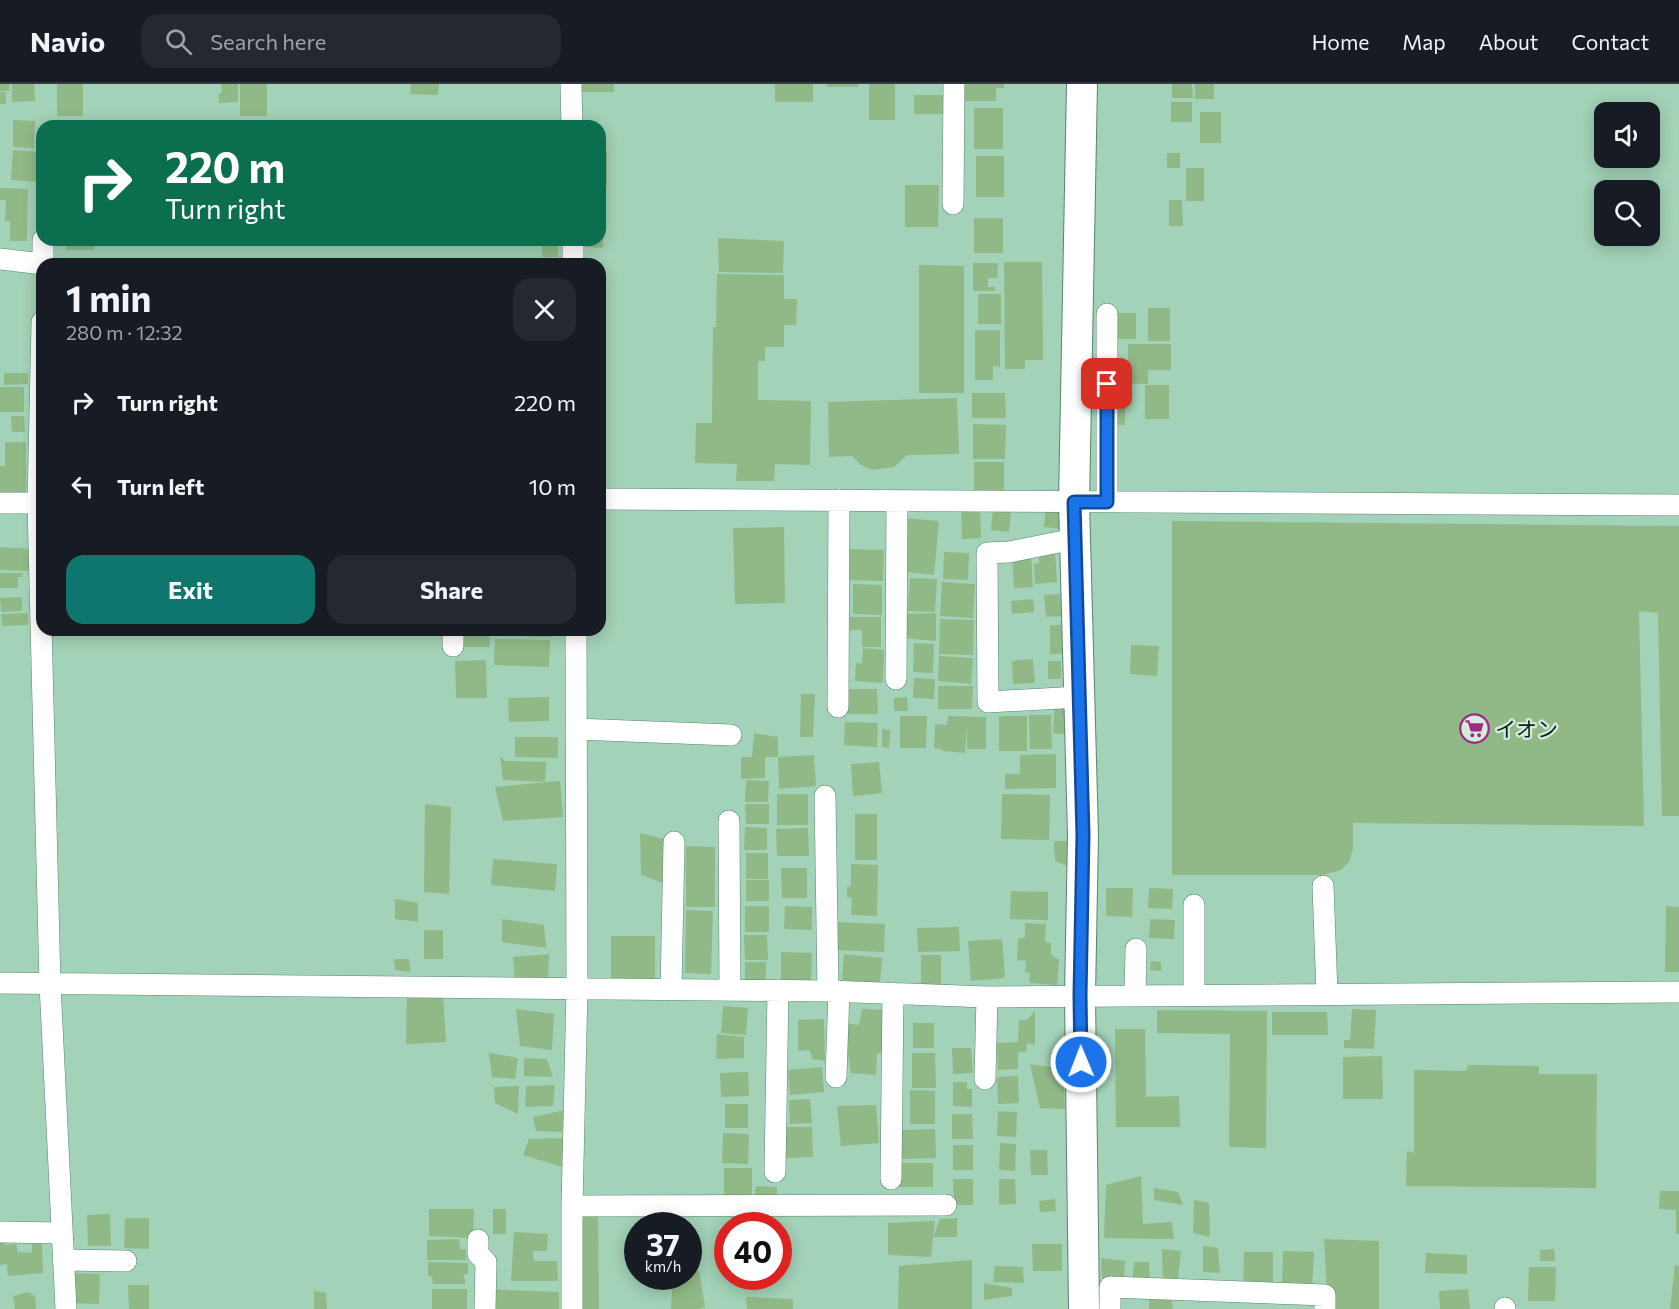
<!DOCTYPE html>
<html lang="en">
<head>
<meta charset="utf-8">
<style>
	:root { --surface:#171b24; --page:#242831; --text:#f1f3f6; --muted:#9ea1a6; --line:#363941; --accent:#0f766e }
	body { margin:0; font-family:Commissioner,"Noto Sans JP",sans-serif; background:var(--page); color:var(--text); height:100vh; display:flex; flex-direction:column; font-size:22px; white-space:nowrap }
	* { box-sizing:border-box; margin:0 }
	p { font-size:20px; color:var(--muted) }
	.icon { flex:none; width:33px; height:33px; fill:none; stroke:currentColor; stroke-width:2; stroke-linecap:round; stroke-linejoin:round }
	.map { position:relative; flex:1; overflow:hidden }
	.side { position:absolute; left:36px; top:174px; width:570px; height:378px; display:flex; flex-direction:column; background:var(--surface); border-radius:18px; box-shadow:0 3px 15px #0003 }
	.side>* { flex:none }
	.banner { position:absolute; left:36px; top:36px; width:570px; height:126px; border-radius:18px; box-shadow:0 3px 15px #0003; background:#0b6e4f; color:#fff; overflow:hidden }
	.fabs { position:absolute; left:1594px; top:18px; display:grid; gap:12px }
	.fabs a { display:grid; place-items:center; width:66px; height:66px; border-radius:12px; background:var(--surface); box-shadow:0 3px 15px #0003; font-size:30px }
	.speed { position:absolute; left:624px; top:1128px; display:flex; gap:12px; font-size:30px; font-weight:700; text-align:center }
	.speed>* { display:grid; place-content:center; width:78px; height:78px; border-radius:50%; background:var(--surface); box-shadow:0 3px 15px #0003; line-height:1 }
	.speed small { font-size:15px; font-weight:400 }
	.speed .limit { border:9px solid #d22; background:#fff; color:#111 }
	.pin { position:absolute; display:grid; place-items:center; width:51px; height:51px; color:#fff; margin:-26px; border-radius:12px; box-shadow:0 3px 9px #0006 }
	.me { position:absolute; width:66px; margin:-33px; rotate:359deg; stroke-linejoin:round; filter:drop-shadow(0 0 4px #0008) }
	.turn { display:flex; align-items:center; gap:21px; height:126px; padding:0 30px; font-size:27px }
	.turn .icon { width:78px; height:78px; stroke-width:2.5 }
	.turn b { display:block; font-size:42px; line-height:51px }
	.round { display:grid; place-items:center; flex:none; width:63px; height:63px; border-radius:18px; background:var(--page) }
	.headline { display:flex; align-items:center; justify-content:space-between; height:102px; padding:0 30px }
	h1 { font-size:36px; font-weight:700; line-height:45px }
	.primary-button { display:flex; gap:12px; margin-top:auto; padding:12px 30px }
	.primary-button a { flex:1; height:69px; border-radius:18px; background:var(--accent); color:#fff; font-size:24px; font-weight:700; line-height:69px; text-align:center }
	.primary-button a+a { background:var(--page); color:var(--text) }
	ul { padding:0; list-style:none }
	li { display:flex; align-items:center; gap:18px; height:84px; padding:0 30px }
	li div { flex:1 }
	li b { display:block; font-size:22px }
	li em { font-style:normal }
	header { display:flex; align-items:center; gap:36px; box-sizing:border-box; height:84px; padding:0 30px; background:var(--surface); border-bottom:2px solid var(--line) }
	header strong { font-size:28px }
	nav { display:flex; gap:33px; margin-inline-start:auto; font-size:21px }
	.search { width:420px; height:54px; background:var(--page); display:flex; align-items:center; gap:15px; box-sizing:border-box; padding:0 21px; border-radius:18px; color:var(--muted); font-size:22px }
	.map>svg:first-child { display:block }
</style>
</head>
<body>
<header>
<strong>Navio</strong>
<div class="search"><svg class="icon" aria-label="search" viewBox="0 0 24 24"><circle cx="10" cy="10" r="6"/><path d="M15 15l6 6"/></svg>Search here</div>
<nav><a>Home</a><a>Map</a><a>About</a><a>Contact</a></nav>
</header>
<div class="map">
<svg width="1679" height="1225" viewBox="0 0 1679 1225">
	<rect width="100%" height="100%" fill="#a2d2b7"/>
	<path fill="#91b988" d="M0,0h9l1,7h-10z
		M12,0h22l1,17 -23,1z
		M57,0h26v32h-26z
		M221,0h17v18l-19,1v-10h3z
		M240,0h27v32h-27z
		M411,0h28l-1,11 -28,-1z
		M581,0h33v8h-33z
		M775,0h38v18h-38z
		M827,0h31v3h-31z
		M869,0h26v36h-26z
		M965,0h39v4h-8v13h-31z
		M1172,0h20l1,14h-21z
		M1195,0h19v15h-19z
		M0,8h6v12h-6z
		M914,11h29v19h-29z
		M1171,18h21v20h-21z
		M974,24h29v41h-29z
		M1200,28h21v31h-21z
		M13,36l22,1 -1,27 -21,-1z
		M13,66l27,2 -2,30 -27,-2z
		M600,68h7v34h-7z
		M1167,69h13v15h-13z
		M976,72h28v41h-28z
		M1186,84h18v33h-18z
		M905,101h34l-1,42h-33z
		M0,104l28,1 -1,52h-17v-20h-5l1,-21h-6z
		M1169,116h13l1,26h-14z
		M600,130h4l-1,34 -29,-2 1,-6h25z
		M974,134h29v35h-29z
		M718,154l66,3 -1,32 -64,-1z
		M66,156h29l-1,10h-28z
		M510,156h16v6h-16z
		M542,156h16v17h-16z
		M1004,178h38l1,98h-18v9h-20z
		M973,179h25l-1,15h-9v9h7v4h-22z
		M919,181l45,1v127h-45z
		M717,190l67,1v24h13l-1,26h-12v22h-19v14h-7v39l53,1 -1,64 -35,-1 -1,17h-38l1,-17 -42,-1 1,-40h16l1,-96h3z
		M978,210h23v30h-23z
		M1148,224h22v33h-22z
		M1116,229h20v26h-20z
		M975,246h25v37l-7,-1v14h-18z
		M1128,260h43v26h-23v14l-27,-1v-13h7z
		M4,289h24v11l-24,1z
		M1145,301h24v34h-24z
		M1114,302h18v19l-7,1v19h-11z
		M0,303h24v25h-24z
		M972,309h33l1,25h-34z
		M957,314l2,56 -52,1 -13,12 -22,3 -11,-5 -9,-9 -23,1 -1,-55z
		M11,332h13l1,16h-13z
		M973,340l33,1 -1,34h-32z
		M5,358h21v50h-26v-26h5z
		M974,378h30v32h-30z
		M961,422h19l1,32 -19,1z
		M1046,423l18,2 -2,20 -18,-2z
		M993,426l18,2 -2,20 -18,-2z
		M905,434l34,3 -5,54 -29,-3 3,-34 -5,-2z
		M1172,437l507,5v290h-17l-4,-203 -19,-2 5,215 -291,-3v26l-4,13 -8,8 -17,5h-152z
		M784,443l1,76 -50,1 -2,-76z
		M0,463l31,2 -1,22 -30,-1z
		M845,465l39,1 -1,31 -39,-1z
		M1055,467l2,31 -22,2 -1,-20 5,-1 -1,-11z
		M944,468l25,1 -1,27 -25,-1z
		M1031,469l2,34 -19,1 -2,-34z
		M0,489h23l-1,4h-4v11h-18z
		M910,494l27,1 -2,33 -27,-1z
		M942,498l33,2 -2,34 -33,-2z
		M853,500l29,1v30l-29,-1z
		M1060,510l2,22 -16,1 -2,-22z
		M22,513v14l-21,1 -1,-14z
		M1033,515l1,13 -22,2 -1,-13z
		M28,529v12l-26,1 -1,-12z
		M936,529v28l-33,-3 1,-24z
		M850,533h31v30h-19v-17h-12z
		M940,535l34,1 -1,35 -34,-1z
		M1050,541h14l1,29h-15z
		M458,546h31l1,17h-31z
		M529,546h23v7h-23z
		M495,555l55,1 -1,27 -55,-2z
		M914,559l20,1 -1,29 -20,-1z
		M1131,561l28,1 -2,30 -27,-2z
		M863,564l21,2 -1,33 -28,-2 1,-18 6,1z
		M939,572l34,2 -2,26 -33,-3z
		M1033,575l2,24 -22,1 -1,-23z
		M486,576l1,38h-31l-1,-37z
		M1048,577h13v18h-13z
		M914,594l21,1 -1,20 -21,-1z
		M938,602h35l-1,23h-34z
		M846,605h31l1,25h-31z
		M801,610h14l-2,43h-13z
		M549,613v24l-40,1 -1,-24z
		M907,613l1,14h-14v-13z
		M1055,617l17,1 -2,33 -17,-2z
		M1029,631h22l1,34h-22z
		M900,632h27l-1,32h-26z
		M948,632l38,1v32h-19v-25l-2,29 -22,-2 -1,-2 -8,-1 1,-24 12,1z
		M999,632h28v35h-28z
		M845,638l33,1 -1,24 -33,-2z
		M882,645l8,1 -1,18 -7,-1z
		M754,649l24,4v20h-13v21l-24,1v-22h11z
		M515,653h43v21l-43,-1z
		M1056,670v34l-51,1v-15h15v-19z
		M814,671l2,31 -37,3 -1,-32z
		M500,672l5,5 41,1 -1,20 -42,-2z
		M879,678l3,31 -29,3 -2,-32z
		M746,696l23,1 -1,21h-23z
		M560,697l3,36 -60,4 -8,-34z
		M777,710h31v31h-31z
		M1002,710l48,1 -1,45 -48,-1z
		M425,720l26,3 -2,87 -25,-2z
		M745,720h24v20h-23z
		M855,730h22v46h-22z
		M745,743l22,1v22h-23z
		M808,744l1,28h-32l-1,-27z
		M640,749l24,6 2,45 -25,-9z
		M1054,757h18l1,21 -6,4 -12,-5z
		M686,762l29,1v60h-29z
		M746,769h22v26h-22z
		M493,775l64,5 -2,27 -64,-6z
		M851,780l27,1 -1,51 -26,-1 1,-17 -5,-1v-10l4,-1z
		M781,784h26v30h-25z
		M746,796h23v21h-23z
		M1106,804h27l-1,29 -26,-1z
		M1149,804l24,1 -1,20 -24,-1z
		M1011,807l37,1v28l-38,-1z
		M395,815l23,4v19l-23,-3z
		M745,822h24v26h-24z
		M785,822l27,1v23l-28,-1z
		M1666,822l13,1v65h-14z
		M686,826l27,1 -2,63 -26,-1z
		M502,835l42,6 2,23 -44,-6z
		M1150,835l25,1 -1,19 -25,-1z
		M836,838l49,2 -1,28 -49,-2z
		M1025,839l21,1 -1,18 6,1v12l8,5 -2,25 -28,-2 1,-10 -5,-1 1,-11 -9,-1 1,-21 7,-2z
		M959,843l1,24 -42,1 -1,-24z
		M424,846h19v29h-19z
		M744,851h23l1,25h-23z
		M611,852h44v51h-44z
		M1002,855l3,39 -34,3 -3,-40z
		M781,868l31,1 -1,31 -30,-1z
		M549,870l-1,24 -33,3 -2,-24z
		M844,870l38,4 -2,26 -38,-4z
		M921,871h20v33h-20z
		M394,875h15l1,13 -15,-2z
		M1151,877l10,1v9l-11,-1z
		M745,878h21v26h-21z
		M407,907l36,6 3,45 -40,2z
		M723,922l25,2 -2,27 -25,-2z
		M516,925l38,5 -2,36 -32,-4z
		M862,925l23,1 -1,42 -7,2 -1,21 -25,-2 -8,-50 16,2z
		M1352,925l24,1 -2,39 -30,-1v-8h6z
		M1157,926l110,1 -1,137 -37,-1 1,-113 -73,-1z
		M1035,927v34l-8,-2v8l-9,2v16l-20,1 -1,-27 21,-1 1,-22h8z
		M1272,928h55l1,23h-56z
		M824,935l1,42 -13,-2 -2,-9 -12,1v-31z
		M913,939h21v25h-21z
		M1115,945h30l1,68 33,-1 1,31h-64z
		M717,950l27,3v21l-28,1z
		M952,964h19l2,25 -20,1z
		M489,969l29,5 -3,21 -23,-2z
		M912,969h23l1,35h-24z
		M1382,972l1,43h-40v-42z
		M524,974l23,1 6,18 -29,-1z
		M1030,980l33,5 2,40 -25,-1z
		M1468,981l71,1v8h58l-1,114 -190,-2 1,-35 7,2v-83l52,1z
		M822,983l2,25 -34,3 -2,-25z
		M748,988l1,24 -28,1 -1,-24z
		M1018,992l1,27 -21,1 -1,-27z
		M953,998h14v7h5v18l-19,-1z
		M555,1001l-2,21 -28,1 1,-21z
		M519,1002l-1,28 -23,-11 -1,-16z
		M910,1006l25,1v33h-25z
		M810,1015l2,24 -22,1 -1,-24z
		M725,1020h23v24h-23z
		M876,1021l3,38 -38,3 -4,-40z
		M565,1026l-3,22 -26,-1 -3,-14z
		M998,1027l19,1 -1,25 -19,-1z
		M952,1030h20l1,25h-21z
		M786,1043h26l1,30 -31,1z
		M935,1045l1,29 -34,1 -1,-29z
		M723,1049l26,1 -1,30 -26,-1z
		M568,1054l-5,29 -40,-12 6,-16z
		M1000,1059l16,1 -1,27 -16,-1z
		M953,1061h20v25h-20z
		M1030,1066h17l1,25h-17z
		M896,1079h37v24h-37z
		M724,1084h28v35h-28z
		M1141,1092l2,48 29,-2 2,17 -70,-1 2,-53z
		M953,1095h20v26h-19z
		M999,1095h16l1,25 -17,1z
		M756,1102l21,1 1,13h-24z
		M1154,1104l24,4 5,13 -29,-5z
		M1660,1107h19v43h-3v-24l-17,-1z
		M1055,1115l1,12 -16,1 -1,-11z
		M1194,1116l15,3 1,34 -17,-4z
		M575,1123l23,1 1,101h-24z
		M429,1125h45l-1,29 -44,-2z
		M493,1125h13v25h-13z
		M110,1130l1,32h-23l-1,-31z
		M125,1134h24v31l-25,-1z
		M957,1134v19h-24l-2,20 -43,-2v-32l47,-2 -2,16 7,-18z
		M514,1148l34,2 -1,17h-14l1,10h23l1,20h-47z
		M459,1155l1,10h6v11h-39v-20z
		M1324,1155l55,2v68h-51z
		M0,1156h5v5l11,-1 2,8 14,1v-9l10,-1 1,30 -35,3 -1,-12 -7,1z
		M1032,1160h30v27h-29z
		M1203,1162l15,2 2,25 -17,-1z
		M1162,1165l19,2 -4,35 -14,-2z
		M1554,1165l1,12h-15v-11z
		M1283,1167l31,1 -2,38 -30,-2z
		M1244,1168h29v39h-30z
		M1426,1169l41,2v19l-42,-1z
		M1101,1174l24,3 -1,20 -22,-3z
		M972,1176v49h-74l1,-43z
		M428,1178l40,1v11h-5l3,10h-33l-1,-7 -4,-1z
		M1134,1178h15l1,22 -18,1z
		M1675,1181l4,1v43h-9z
		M995,1182l28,1 1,16 -31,-1z
		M1529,1183h27l-1,34h-27z
		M699,1187l6,36 -6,2h-28l2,-33h15v-4z
		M70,1189l30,1 -1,30 -26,-1z
		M984,1199l28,5v8l-28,4z
		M128,1201h21v24h-20z
		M432,1205h35v20h-35z
		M487,1205l72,3v17h-74z
		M1468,1205l2,20h-30l-1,-18z
		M314,1207l12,2 1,16h-13z
		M28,1208l7,4 1,13h-21l-2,-13z
		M746,1213l47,2v10h-46z
		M1149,1213l22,2 2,10h-24z"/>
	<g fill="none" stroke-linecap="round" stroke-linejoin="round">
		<defs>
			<path id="street" d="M571,0l1,42
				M953,120l1,-120
				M43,156v24
				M573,156v24
				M0,175l43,5
				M1107,230v188
				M42,238l-4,181 12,481 16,325
				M600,415l1079,6
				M0,419h42
				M1074,455l-65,13 -22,1 1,149 91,-5
				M453,546v16
				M896,595l1,-178
				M838,623l1,-207
				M576,645l155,6
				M825,712l3,195
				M729,737l1,169
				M1323,802l4,107
				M0,899l828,8 159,6 692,-5
				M671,906l3,-148
				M1194,910v-89
				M1135,911l1,-46
				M836,993l3,-86
				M985,995l2,-82
				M775,1088l3,-182
				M891,1095l2,-186
				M572,1122l374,-1
				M0,1148l62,1
				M478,1156v14l8,8 -1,47
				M63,1176l63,1
				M572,1225v-103l5,-217 -1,-359
				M1110,1225v-22l215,8v14
				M1505,1225v-1"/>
			<path id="secondary" d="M1082,0l-8,418 9,333 -3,160 4,314"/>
		</defs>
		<use href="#street" stroke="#57856c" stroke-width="22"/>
		<use href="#secondary" stroke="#57856c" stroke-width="32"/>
		<use href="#street" stroke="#fff" stroke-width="21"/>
		<use href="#secondary" stroke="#fff" stroke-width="30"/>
	</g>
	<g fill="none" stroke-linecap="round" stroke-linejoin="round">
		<defs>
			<path id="route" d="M1081,978l-1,-67 3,-160 -9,-333h33v-118"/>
		</defs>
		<use href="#route" stroke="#114b97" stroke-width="15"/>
		<use href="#route" stroke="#1a73e8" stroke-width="10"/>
	</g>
	<defs>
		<symbol id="supermarket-ring" viewBox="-11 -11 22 22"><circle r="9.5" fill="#d4ecde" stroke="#a02981" stroke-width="1.5"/><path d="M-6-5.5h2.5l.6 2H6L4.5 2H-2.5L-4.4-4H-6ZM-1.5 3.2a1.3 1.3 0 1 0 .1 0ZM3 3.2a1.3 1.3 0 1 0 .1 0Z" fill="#a02981"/></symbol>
	</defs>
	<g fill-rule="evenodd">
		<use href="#supermarket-ring" x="1458" y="628" width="33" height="33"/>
	</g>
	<g text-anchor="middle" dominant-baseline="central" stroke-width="4.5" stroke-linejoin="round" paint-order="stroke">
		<g font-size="21" fill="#0e2017" stroke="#d4ecde" text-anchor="start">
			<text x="1495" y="644">イオン</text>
		</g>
	</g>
</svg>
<div class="fabs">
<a><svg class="icon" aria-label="sound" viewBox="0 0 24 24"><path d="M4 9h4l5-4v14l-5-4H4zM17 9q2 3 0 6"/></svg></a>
<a><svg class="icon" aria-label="search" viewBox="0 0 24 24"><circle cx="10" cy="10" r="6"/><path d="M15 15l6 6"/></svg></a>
</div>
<div class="speed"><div>37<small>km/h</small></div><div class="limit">40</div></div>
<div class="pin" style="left:1107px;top:300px;background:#d93025"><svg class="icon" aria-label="arrive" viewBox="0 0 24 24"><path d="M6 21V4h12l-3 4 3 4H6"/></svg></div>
<svg class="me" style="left:1081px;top:978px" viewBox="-20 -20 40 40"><circle r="17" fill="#1a73e8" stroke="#fff" stroke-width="3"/><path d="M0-11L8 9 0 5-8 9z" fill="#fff"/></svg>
<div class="banner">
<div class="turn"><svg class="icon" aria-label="right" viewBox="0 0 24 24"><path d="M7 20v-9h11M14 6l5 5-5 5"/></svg><div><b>220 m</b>Turn right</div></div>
</div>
<section class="side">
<div class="headline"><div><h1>1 min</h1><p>280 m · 12:32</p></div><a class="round"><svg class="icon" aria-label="close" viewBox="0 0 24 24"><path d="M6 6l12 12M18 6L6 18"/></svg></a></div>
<ul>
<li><svg class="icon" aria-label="right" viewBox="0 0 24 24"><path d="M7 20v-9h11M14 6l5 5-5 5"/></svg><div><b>Turn right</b></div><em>220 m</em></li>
<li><svg class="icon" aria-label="left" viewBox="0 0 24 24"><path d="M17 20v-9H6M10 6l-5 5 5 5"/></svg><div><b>Turn left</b></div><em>10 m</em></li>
</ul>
<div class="primary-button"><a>Exit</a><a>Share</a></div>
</section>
</div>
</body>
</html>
